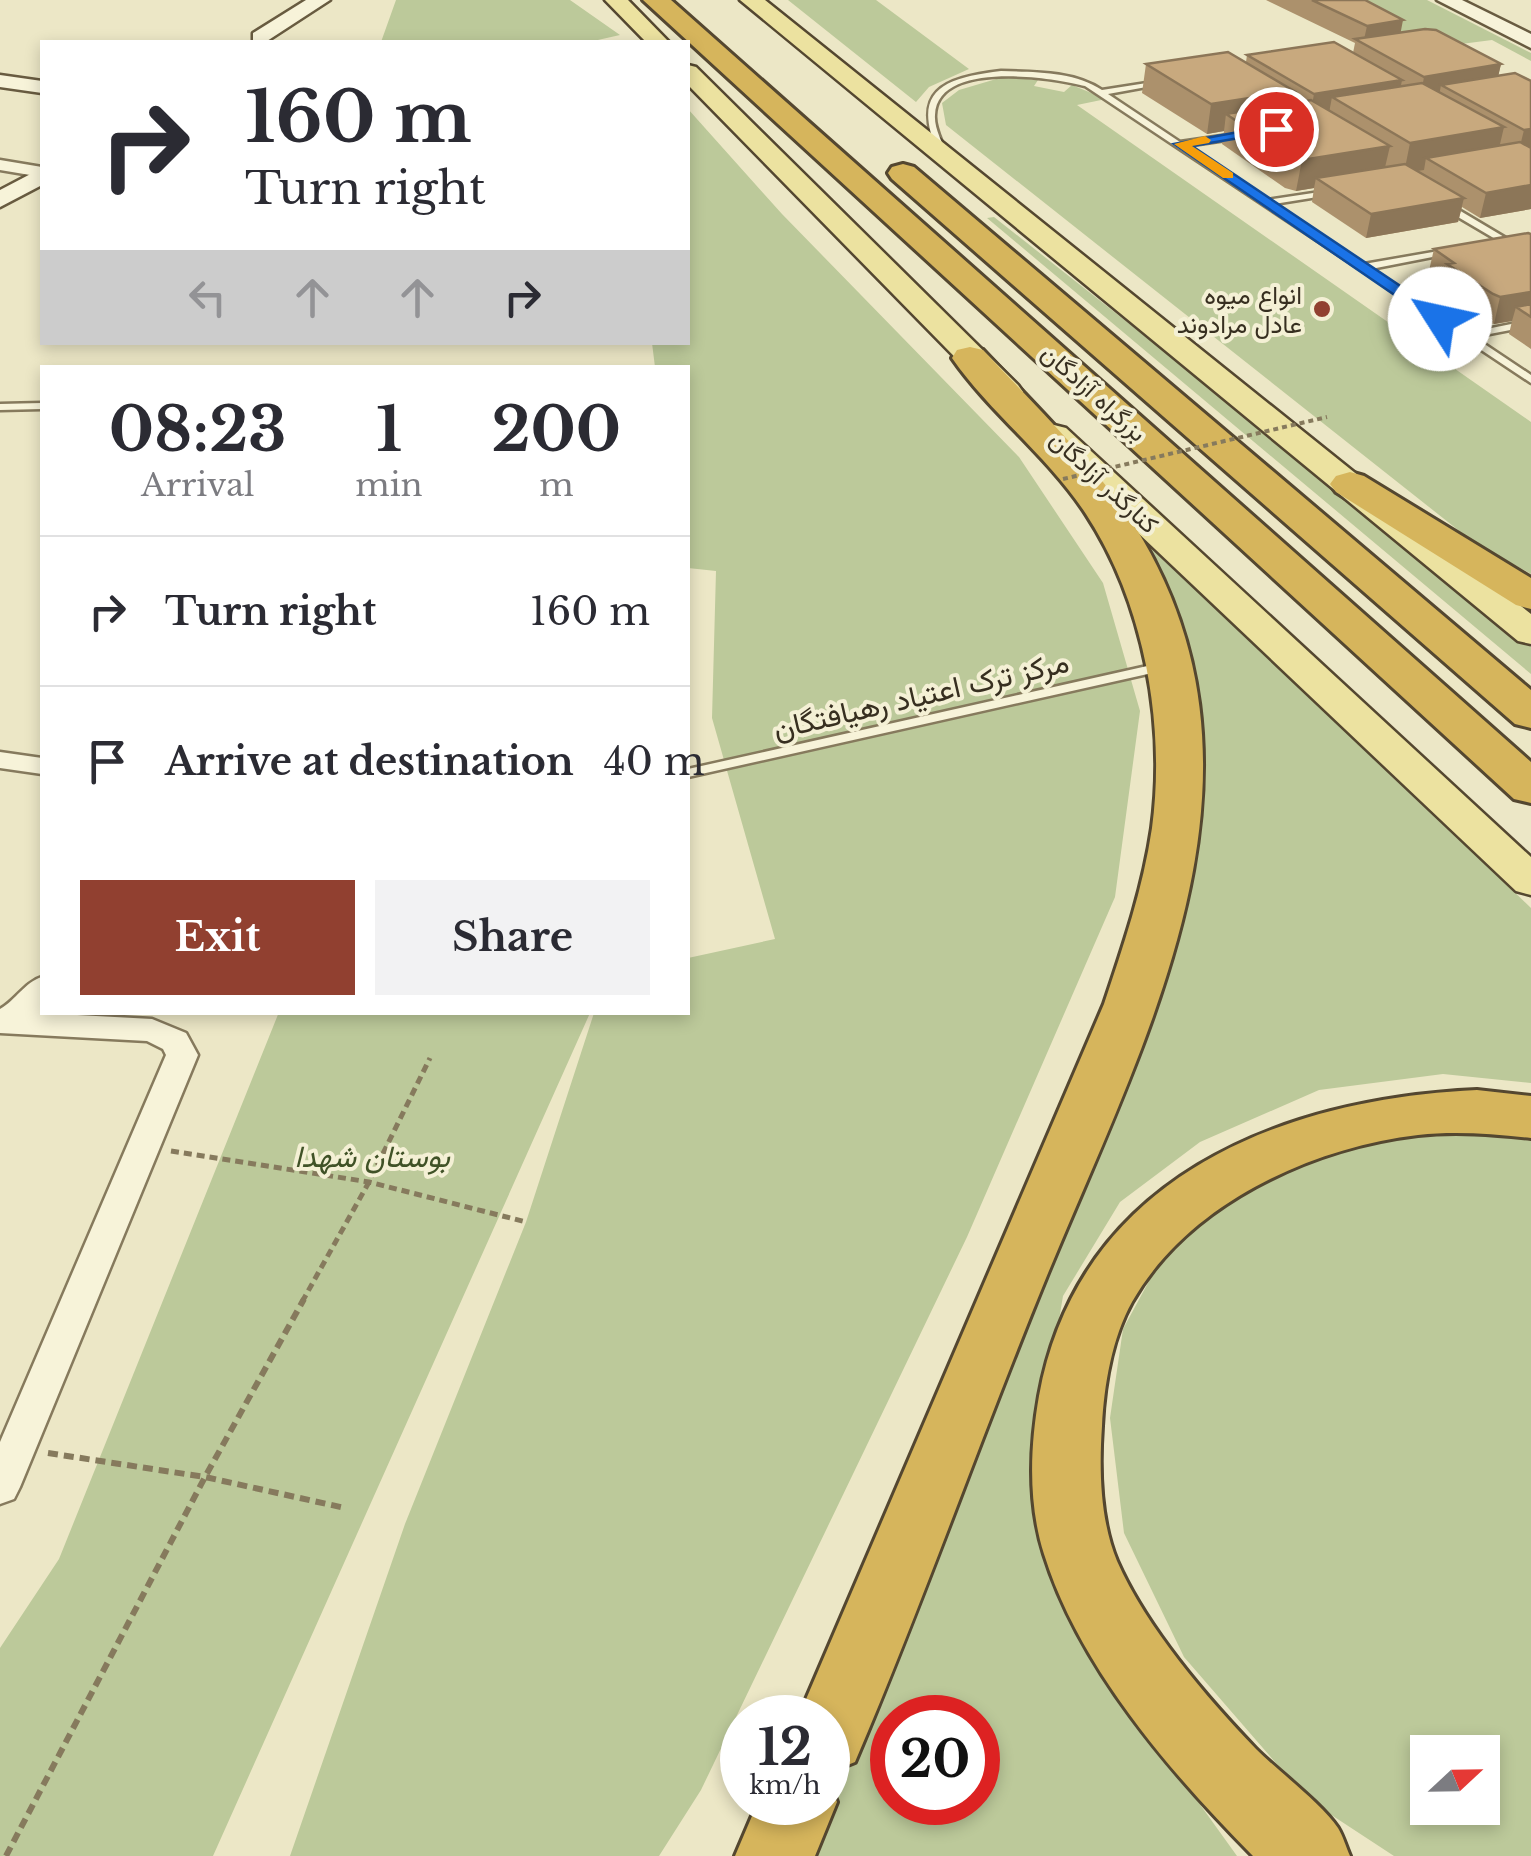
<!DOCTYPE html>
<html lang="en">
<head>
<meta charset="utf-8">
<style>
	:root { --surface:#fff; --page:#f2f2f3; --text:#2b2b33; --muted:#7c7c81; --line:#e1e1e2; --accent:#914030 }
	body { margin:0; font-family:"Libre Baskerville",Vazirmatn,serif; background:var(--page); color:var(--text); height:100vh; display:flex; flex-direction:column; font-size:38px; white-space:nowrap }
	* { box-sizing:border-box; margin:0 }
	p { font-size:32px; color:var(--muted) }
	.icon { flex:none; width:55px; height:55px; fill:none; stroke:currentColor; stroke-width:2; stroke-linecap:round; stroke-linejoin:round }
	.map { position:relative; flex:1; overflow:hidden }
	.sheet { position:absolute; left:40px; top:365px; width:650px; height:650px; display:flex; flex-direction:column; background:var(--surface); border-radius:0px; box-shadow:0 5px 15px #0003 }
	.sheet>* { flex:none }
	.guide { position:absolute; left:40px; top:40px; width:650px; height:305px; border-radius:0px; box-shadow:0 5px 15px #0003; background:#fff; color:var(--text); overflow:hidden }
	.needle { width:65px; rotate:68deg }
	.controls { position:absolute; left:1410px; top:1735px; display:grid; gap:20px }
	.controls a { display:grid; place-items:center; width:90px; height:90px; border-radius:0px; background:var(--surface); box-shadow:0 5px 15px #0003; font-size:50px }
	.speed { position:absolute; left:720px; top:1695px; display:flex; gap:20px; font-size:50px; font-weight:700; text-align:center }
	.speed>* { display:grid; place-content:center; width:130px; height:130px; border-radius:50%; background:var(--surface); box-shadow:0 5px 15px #0003; line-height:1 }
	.speed small { font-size:25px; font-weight:400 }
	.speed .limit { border:15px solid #d22; background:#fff; color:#111 }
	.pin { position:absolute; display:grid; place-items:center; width:85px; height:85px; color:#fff; margin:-42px; border:5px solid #fff; border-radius:50%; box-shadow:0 2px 10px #0007 }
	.me { position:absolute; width:110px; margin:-55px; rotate:305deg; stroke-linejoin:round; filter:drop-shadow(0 0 8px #0008) }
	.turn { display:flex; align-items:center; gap:35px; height:210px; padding:0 40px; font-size:45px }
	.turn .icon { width:130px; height:130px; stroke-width:2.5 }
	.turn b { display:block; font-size:70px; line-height:85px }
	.lanes { display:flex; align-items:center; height:95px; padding:0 40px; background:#0003; justify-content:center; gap:50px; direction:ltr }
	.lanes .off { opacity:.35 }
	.eta { display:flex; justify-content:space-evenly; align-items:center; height:170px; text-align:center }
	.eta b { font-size:60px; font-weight:700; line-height:70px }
	.primary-button { display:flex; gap:20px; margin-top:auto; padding:20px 40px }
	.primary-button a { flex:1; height:115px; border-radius:0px; background:var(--accent); color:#fff; font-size:40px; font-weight:700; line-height:115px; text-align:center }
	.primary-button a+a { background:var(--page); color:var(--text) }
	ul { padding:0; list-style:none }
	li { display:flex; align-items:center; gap:30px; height:150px; padding:0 40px; border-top:2px solid var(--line) }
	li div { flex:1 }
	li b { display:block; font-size:38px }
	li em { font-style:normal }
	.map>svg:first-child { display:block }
</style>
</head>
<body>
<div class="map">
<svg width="1531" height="1856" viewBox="0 0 1531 1856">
	<rect width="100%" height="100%" fill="#ece7c6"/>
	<path fill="#bcc99a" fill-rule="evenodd" d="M396,0h174l50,35 -31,7h-208z
		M788,0h88l93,69 -40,18 -13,15z
		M1342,0h85l104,53v8l-39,-21 -31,4 -25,-9 -38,2z
		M1003,77l35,3 -4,6 30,6 8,-7 34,14 -29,6 454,317v152l-59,-33 -526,-416 -4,-22 17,-13z
		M688,109l94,105 237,243 84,126 37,128 -25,186 -148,340 -266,553 -42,66h-369l115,-332 121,-302 68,-209 94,-1v-54l87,-19 -63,-221 4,-147 -28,-3v-200l-33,-1 -3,-24 36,-1z
		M994,217l360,284 177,146v27l-544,-456z
		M1144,534l387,374v175l-88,-9 -124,16 -119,52 -80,60 -57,94 -27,161 89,243 112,156h-461l52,-54v-48l74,-146 296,-803 -37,-219zM892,1718h86v84h-86z
		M279,1012l311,1 -377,843h-213v-208l59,-89z
		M1471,1132l60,2v722h-137l-87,-57 -123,-142 -60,-124 -14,-115 13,-89 38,-70 28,-29 69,-55 81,-32zM1428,1752h54v56h-54z"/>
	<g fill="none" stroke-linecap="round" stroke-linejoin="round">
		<defs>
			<path id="lane" d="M1001,71c33,1 73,0 101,19l64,-10 1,2 -4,2 -55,10 72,48 62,-9v4l-3,1 -53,8 81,54 66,-10v4l-3,1 -56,9 90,60 92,-16 2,2 -5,3 -82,16 96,64 64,-13v6l-57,11 57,38v8l-446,-297c-33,-9 -148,-26 -150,29 -1,13 7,26 11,38l-7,2c-29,-64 3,-77 62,-84z
				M1441,203h6l84,50v7l-90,-53z
				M42,403v6l-42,1v-6z
				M1165,662l5,1 1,3 -1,3 -482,108v-8z"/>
			<path id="street" d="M0,160l42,7v10l-42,-7z
				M0,752l42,6v16l-42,-6z
				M42,977l-2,36 112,6 34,14 12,22 -178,432 -6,12 -14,5v-62l166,-387 -3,-6 -16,-8 -147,-8v-24c16,-9 25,-27 42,-32z"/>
			<path id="secondary" d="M306,0h24l-63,41h-14v-8z
				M1437,0h25l69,34v14z
				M0,75l42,6v12l-42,-6z
				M42,168v17l-42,22v-17z"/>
			<path id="primary" d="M605,0h23l41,42h-23z
				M740,0h25l766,614v30l-13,-3z
				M688,65l8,2 322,318 5,7 -5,7h-22l-308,-314z
				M1054,425l12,3 465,429v38l-15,-4 -474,-449 -4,-7 4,-7z"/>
			<path id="highway" d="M643,0h28l860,762v41l-17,-4z
				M903,164l11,3 617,523v38l-16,-4 -623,-545 -4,-6 4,-6z
				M970,347l13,3c56,60 118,118 160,190 143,246 -2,506 -97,738 -66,161 -123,325 -191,484l-27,11v-55h-30l306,-714c19,-57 39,-115 48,-176 14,-104 -8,-226 -66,-314 -38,-58 -95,-100 -134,-156l5,-8z
				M1350,472l14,4 167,102v31l-15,-4 -180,-113 -6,-8 6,-8z
				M1477,1090l54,6v42c-38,-4 -75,-7 -113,-3 -108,13 -230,69 -286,167 -20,36 -28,83 -30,124 -3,43 -2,94 15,135 29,66 89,136 139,188 23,23 65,54 82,79 5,8 8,19 12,28h-97c-82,-83 -174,-189 -209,-302 -16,-50 -14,-107 -5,-158 39,-216 239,-297 438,-306z
				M828,1779l9,23 -22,54h-80l23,-54h70z"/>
		</defs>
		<use href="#lane" stroke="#867a5d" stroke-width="5"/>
		<use href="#street" stroke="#867a5d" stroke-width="5"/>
		<use href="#secondary" stroke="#685b40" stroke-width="5"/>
		<use href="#primary" stroke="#544730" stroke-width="5"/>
		<use href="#highway" stroke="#544730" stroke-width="6"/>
		<path stroke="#867a5d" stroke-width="5" stroke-dasharray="8 5" stroke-linecap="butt" d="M171,1151l198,31 157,40
			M302,1302l67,-120 61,-124"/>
		<path stroke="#867a5d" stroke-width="6" stroke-dasharray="10 6" stroke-linecap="butt" d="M48,1453l157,24 140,31
			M6,1856l199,-379 99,-178"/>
		<use href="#lane" fill="#f7f3d9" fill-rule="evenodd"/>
		<use href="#street" fill="#f7f3d9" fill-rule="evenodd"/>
		<use href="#secondary" fill="#f7f3d9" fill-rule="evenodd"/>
		<use href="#primary" fill="#ece2a0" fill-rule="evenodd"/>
		<use href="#highway" fill="#d6b55c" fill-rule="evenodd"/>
		<path stroke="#867a5d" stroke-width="4" stroke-dasharray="5 4" stroke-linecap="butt" d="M1063,479l264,-62"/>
	</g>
	<path fill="#ac916c" d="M1266,0h99l36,32 100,32 -3,12 33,5v128l-51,9 -18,-11 -4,15 -92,16 -54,-36 2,-14 -18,3 -11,-3 -63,-44 2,-13 -17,3 -65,-41 4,-29 100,-2 1,-7 106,-2 2,-10z
		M1531,234v115l-22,-15 3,-13 -18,3 -8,-3 -45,-31 2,-5 -15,-10 6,-26z"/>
	<path fill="#8c7658" d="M1403,20l-4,21 -36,3 4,-18z
		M1501,64l-5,22 -55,-1 -2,11 -19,3 4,-22z
		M1402,80l-4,22 -66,-5 -3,16 -19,3 4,-22z
		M1294,91l-5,29 -63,-6 -2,17 -17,3 4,-30z
		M1504,127l-7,30 -71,1 -2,12 -20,3 6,-30z
		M1531,129v23l-13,2 6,-24z
		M1390,146l-7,30 -67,2 -2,10 -18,3 6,-31z
		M1531,185v24l-51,9 6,-25z
		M1464,198l-6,24 -92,16 5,-24z
		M1531,292v25l-15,-10 -4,14 -18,3 6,-27z"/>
	<path fill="#c8a97e" stroke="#8c7658" stroke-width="2.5" d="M1312,0h53l38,20 -36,6z
		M1425,29l11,1 65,34 -77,13 -69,-38z
		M1334,42l68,38 -88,14 -67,-39z
		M1228,52l66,39 -83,13 -65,-40z
		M1515,73l16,8v48l-7,1 -83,-45z
		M1422,83l82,44 -94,16 -78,-46z
		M1311,100l79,46 -88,14 -11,-3 -65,-43z
		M1520,142l11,6v37l-45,8 -60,-35z
		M1405,164l59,34 -93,16 -55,-36z
		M1528,233l3,1v58l-31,5 -7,-3 -46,-30 7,-1 -20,-14z
		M1531,304v13l-15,-10z"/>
	<path fill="#1a73e8" stroke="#114b97" stroke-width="2.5" d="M1276,125l5,1v5l-89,15 253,170v6h-11l-260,-178z"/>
	<path fill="#f59e0b" d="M1205,136l6,4 -2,3 -17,3 41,27v5h-10l-49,-34z"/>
	<circle fill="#914030" stroke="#f4f0d5" stroke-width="4" cx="1322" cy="309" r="10"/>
	<g text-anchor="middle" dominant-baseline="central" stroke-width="8" stroke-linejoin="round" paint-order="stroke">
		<g font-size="25" fill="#372f20" stroke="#f4f0d5" text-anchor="end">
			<text x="1302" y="295">انواع میوه<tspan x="1302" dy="29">عادل مرادوند</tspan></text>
		</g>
		<g font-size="25" fill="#372f20" stroke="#f4f0d5">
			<text transform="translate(1094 393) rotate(42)">بزرگراه آزادگان</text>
			<text transform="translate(1104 482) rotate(43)">کنارگذر آزادگان</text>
		</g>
		<g font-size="30" fill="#372f20" stroke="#f4f0d5">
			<text transform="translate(921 695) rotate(-13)">مرکز ترک اعتیاد رهیافتگان</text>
		</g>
		<g font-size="30" font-style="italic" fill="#405227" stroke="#f4f0d5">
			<text x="372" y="1156">بوستان شهدا</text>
		</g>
	</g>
</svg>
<div class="controls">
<a><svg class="needle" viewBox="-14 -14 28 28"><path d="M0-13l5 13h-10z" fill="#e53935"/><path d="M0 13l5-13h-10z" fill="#7c7c81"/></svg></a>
</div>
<div class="speed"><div>12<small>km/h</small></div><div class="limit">20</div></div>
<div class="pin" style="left:1276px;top:129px;background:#d93025"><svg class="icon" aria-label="arrive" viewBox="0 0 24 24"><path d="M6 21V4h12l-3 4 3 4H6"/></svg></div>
<svg class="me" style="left:1440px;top:319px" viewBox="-20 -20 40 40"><circle r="19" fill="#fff"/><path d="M0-13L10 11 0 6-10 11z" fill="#1a73e8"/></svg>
<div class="guide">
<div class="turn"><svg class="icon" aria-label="right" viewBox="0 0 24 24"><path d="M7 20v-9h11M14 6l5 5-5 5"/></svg><div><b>160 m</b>Turn right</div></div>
<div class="lanes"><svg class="icon off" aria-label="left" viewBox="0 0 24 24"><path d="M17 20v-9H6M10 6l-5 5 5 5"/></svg><svg class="icon off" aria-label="ahead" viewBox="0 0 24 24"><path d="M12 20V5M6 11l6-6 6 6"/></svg><svg class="icon off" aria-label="ahead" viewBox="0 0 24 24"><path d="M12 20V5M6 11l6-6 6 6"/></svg><svg class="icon" aria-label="right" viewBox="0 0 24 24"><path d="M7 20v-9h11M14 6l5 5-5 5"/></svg></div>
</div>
<section class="sheet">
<div class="eta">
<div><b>08:23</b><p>Arrival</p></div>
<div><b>1</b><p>min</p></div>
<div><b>200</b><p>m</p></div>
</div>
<ul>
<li><svg class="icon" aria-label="right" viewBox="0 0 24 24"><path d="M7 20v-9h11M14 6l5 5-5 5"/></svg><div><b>Turn right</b></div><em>160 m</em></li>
<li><svg class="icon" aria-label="arrive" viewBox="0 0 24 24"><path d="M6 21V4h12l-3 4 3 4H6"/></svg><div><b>Arrive at destination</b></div><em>40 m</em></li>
</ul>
<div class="primary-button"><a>Exit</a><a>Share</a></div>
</section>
</div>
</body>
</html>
